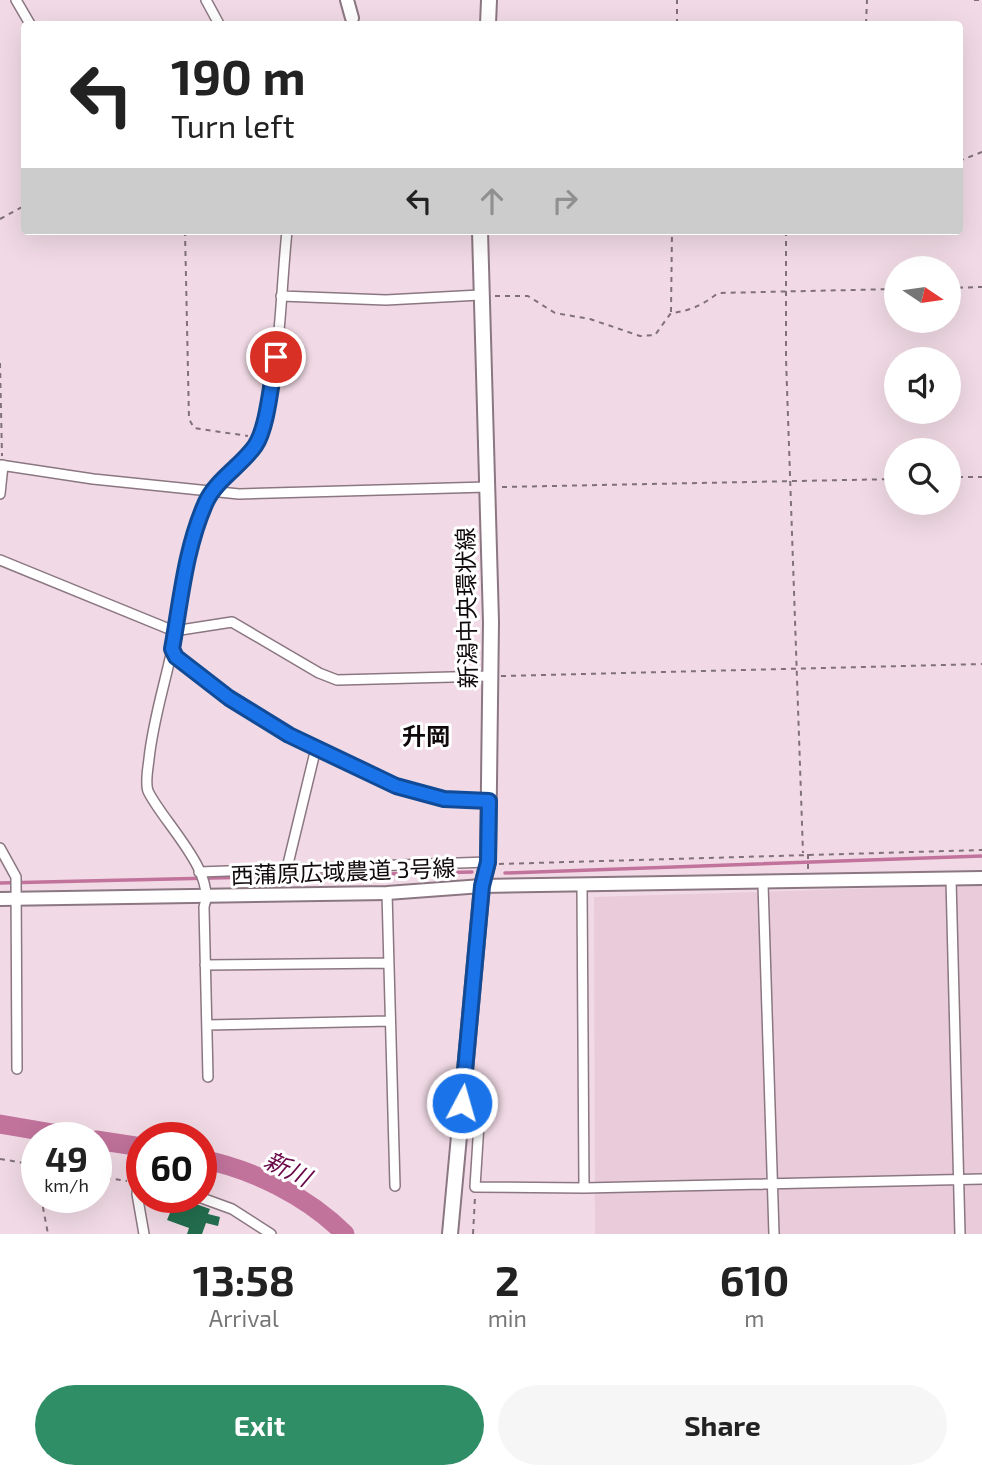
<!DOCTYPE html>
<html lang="en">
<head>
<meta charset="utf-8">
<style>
	:root { --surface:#fff; --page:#f6f6f6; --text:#222; --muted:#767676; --accent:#308e66 }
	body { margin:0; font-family:"Exo 2","Noto Sans JP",sans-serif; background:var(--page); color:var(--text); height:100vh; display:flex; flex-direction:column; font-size:26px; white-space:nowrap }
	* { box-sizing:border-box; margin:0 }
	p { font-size:23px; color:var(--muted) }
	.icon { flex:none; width:38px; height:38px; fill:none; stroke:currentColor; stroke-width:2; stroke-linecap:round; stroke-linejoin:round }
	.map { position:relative; height:1234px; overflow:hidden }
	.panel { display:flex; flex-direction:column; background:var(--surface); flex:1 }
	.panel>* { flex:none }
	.guide { position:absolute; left:21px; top:21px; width:942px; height:214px; border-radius:7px; box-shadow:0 7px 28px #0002; background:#fff; color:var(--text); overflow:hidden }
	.needle { width:46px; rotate:103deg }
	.fabs { position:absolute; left:884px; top:256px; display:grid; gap:14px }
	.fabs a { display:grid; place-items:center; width:77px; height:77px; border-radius:50%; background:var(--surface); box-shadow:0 7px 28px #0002; font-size:35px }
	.speed { position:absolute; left:21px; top:1122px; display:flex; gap:14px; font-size:35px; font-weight:700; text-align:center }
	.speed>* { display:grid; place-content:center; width:91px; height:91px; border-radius:50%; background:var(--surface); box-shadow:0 7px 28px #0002; line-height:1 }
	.speed small { font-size:18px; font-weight:400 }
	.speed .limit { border:10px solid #d22; background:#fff; color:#111 }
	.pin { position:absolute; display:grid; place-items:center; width:60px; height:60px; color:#fff; margin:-30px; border:4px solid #fff; border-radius:50%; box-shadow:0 2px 7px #0007 }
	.me { position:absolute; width:77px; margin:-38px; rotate:6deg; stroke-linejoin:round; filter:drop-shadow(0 0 5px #0008) }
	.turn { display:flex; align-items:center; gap:24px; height:147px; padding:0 35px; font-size:32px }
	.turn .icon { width:91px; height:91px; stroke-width:2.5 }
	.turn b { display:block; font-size:49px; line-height:60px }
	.lanes { display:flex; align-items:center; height:66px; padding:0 35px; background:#0003; justify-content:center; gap:35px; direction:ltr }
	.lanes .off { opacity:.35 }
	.eta { display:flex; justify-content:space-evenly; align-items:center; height:119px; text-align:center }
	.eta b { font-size:42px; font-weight:700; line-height:49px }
	.cta { display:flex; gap:14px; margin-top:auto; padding:14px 35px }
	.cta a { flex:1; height:80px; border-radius:42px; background:var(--accent); color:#fff; font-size:28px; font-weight:700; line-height:80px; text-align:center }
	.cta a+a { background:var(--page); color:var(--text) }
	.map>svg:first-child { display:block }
</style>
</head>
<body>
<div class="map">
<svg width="982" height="1234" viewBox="0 0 982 1234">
	<rect width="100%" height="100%" fill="#f1dae5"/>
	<path fill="#e9cbd9" d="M982,885v349h-387l-1,-337z"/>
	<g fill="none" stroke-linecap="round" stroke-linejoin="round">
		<path stroke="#c1739c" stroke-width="3.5" d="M505,873l477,-17
			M0,883l472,-11"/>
		<path stroke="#c1739c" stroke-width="19" d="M0,1124l82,14
			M96,1140l46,7
			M201,1159c52,10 107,38 144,75"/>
	</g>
	<path fill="#236d4e" d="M182,1199l28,10 -2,5 12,3 -2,9 -12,-3 -4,11h-15l2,-6 -22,-8 5,-12 6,2z"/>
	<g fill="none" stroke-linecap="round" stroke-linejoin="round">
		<defs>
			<path id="street" d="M16,0l14,24
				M206,0l13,24
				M281,296l105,4 94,-5
				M0,465l93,14 146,15 248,-7
				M0,494l3,-29
				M0,560l174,71 58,-9 87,51 18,7 153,-4
				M172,649l4,8 53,41 60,37 106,51 49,13 45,2
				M0,848l16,29 1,192
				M287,868l29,-120
				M199,872l289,-10
				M951,879l9,355
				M763,884l11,350
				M582,886l2,302
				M387,893l8,293
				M205,965l184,-2
				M207,1025l183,-4
				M208,1077l-4,-170c13,-35 -42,-86 -56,-116 -3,-8 0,-23 1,-32 4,-39 16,-75 24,-114 9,-48 12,-99 33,-144 12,-25 45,-38 54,-65 21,-65 20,-138 27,-205
				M465,1077l16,15 -6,95 109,1 398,-9
				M142,1184l-4,-1 -1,11 7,40
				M199,1197l33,12 39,25"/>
			<path id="secondary" d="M347,0l5,18
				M0,899l387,-6 95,-7 500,-8"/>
			<path id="primary" d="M488,24l1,-24
				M450,1234l32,-348 6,-24 3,-240 -11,-391"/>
		</defs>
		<use href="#street" stroke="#8b7781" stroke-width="12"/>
		<use href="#secondary" stroke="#8b7781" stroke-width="16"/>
		<use href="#primary" stroke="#8b7781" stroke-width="18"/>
		<path stroke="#807178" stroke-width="2" stroke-dasharray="5 5" stroke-linecap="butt" d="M974,0h8
			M677,24v-24
			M866,24l1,-24
			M959,161l23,-9
			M0,219l24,-13
			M185,231l4,188 5,9 54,8
			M786,231v128l17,494
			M948,288l34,-1
			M495,296h33l27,17 35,6 50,17 15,-1 16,-22c19,-2 32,-8 47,-20l178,-4
			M671,312l1,-81
			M0,363l2,93
			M948,477h34
			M502,487l394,-8
			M501,676l481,-12
			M808,854v15
			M499,864l483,-14
			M0,1159l37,6
			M34,1165l3,13
			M96,1176l31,5
			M41,1197l7,37
			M473,1234l2,-37"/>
		<use href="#street" stroke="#fff" stroke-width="9"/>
		<use href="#secondary" stroke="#fff" stroke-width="12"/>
		<use href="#primary" stroke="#fff" stroke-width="14"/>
	</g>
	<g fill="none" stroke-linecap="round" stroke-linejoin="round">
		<defs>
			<path id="route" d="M276,357c-5,23 -8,70 -21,89 -14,20 -39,34 -49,56 -21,47 -25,98 -34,147l4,8 53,41 60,37 107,51 48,13 45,2 -1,61 -6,24 -20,217"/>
		</defs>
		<use href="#route" stroke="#114b97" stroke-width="18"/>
		<use href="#route" stroke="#1a73e8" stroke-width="12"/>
	</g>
	<g text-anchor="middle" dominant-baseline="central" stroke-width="6" stroke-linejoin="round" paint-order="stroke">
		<g font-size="23" fill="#10090c" stroke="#fff">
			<text transform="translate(466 608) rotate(-91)">新潟中央環状線</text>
			<text transform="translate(343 871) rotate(-2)">西蒲原広域農道 3号線</text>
		</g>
		<g font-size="24" font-weight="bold" fill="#10090c" stroke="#fff">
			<text x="426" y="735">升岡</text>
		</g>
		<g font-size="24" font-style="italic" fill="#6a0748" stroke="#fff">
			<text transform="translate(288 1168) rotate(26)">新川</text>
		</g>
	</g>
</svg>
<div class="fabs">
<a><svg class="needle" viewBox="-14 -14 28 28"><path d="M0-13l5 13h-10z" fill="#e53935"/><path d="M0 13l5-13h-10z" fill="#767676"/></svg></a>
<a><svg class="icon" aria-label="sound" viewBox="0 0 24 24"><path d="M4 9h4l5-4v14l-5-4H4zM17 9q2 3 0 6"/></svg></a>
<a><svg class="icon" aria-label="search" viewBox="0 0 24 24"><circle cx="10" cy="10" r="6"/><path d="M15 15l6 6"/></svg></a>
</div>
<div class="speed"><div>49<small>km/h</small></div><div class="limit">60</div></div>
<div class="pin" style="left:276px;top:357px;background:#d93025"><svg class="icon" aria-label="arrive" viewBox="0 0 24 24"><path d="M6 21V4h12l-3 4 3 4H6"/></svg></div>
<svg class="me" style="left:462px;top:1103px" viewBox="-20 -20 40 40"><circle r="17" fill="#1a73e8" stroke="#fff" stroke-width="3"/><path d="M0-11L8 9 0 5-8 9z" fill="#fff"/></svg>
<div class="guide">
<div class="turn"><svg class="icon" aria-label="left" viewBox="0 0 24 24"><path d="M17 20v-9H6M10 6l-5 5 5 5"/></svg><div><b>190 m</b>Turn left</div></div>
<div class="lanes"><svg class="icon" aria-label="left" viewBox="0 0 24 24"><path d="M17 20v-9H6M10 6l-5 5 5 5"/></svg><svg class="icon off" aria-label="ahead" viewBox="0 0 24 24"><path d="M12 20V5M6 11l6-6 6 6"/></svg><svg class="icon off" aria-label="right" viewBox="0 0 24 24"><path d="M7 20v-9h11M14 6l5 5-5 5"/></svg></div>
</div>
</div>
<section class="panel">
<div class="eta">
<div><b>13:58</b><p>Arrival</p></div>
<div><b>2</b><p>min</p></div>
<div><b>610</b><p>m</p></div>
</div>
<div class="cta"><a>Exit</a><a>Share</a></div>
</section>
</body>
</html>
